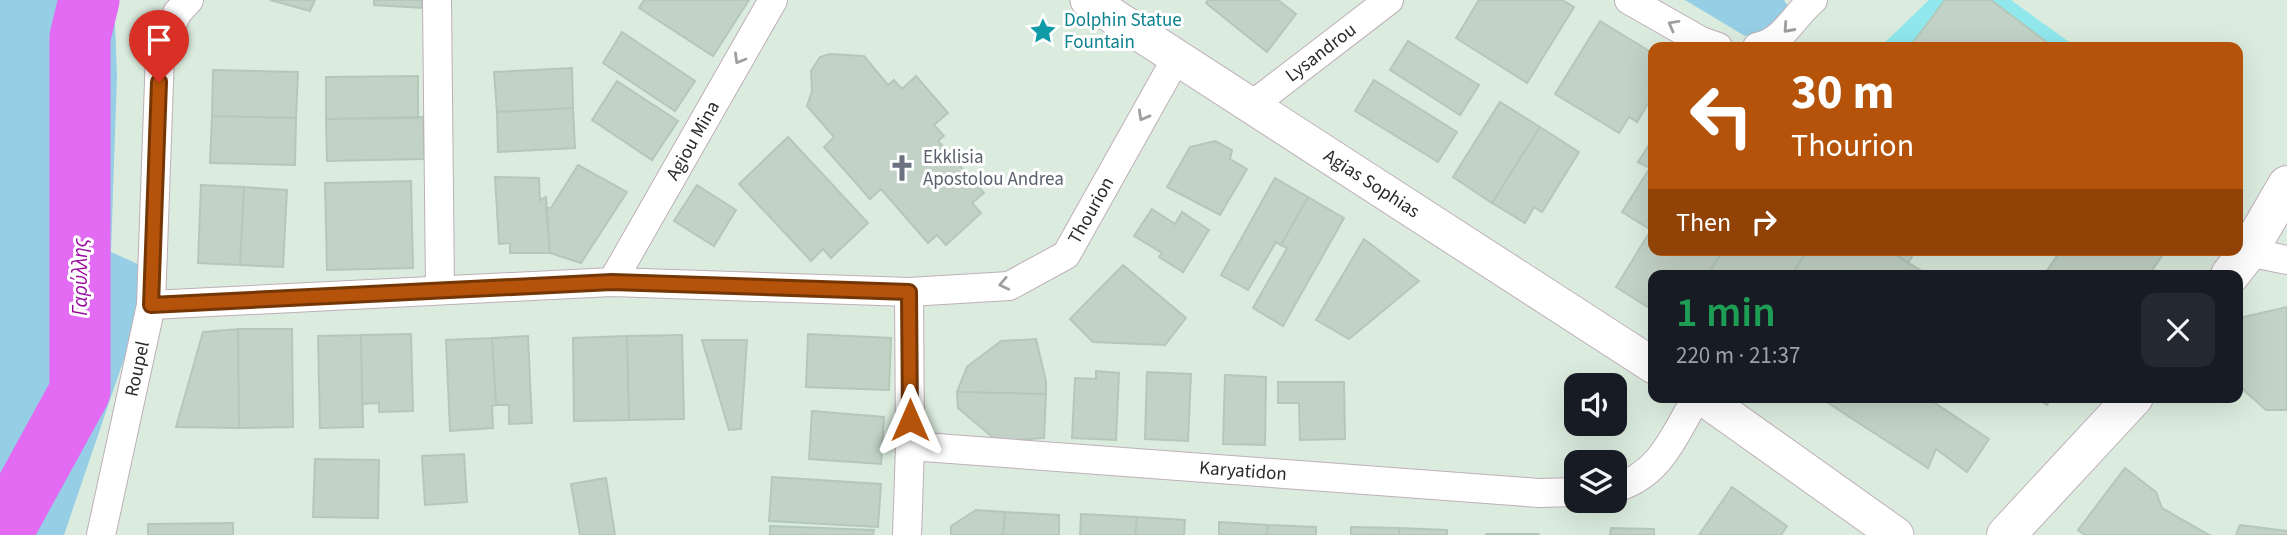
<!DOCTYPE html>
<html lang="en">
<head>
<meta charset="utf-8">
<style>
	:root { --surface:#171b24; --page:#242831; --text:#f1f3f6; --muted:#9ea1a6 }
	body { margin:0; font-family:"Source Sans 3",sans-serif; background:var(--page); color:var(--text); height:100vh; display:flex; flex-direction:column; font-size:26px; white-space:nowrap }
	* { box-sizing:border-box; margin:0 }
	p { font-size:23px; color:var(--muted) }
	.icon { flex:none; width:38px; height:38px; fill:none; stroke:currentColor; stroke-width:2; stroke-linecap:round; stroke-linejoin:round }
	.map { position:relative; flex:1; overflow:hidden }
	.details { position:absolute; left:1648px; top:270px; width:595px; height:133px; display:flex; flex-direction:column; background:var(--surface); border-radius:14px; box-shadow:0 7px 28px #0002 }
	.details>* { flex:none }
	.guide { position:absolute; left:1648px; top:42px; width:595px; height:214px; border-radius:14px; box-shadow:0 7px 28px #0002; background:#b45309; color:#fff; overflow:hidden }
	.buttons { position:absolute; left:1564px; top:373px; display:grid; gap:14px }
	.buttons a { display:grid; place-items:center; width:63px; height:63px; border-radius:14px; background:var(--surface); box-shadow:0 7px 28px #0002; font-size:35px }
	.pin { position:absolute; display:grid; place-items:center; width:60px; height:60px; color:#fff; margin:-72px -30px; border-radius:50% 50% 50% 0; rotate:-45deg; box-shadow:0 0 7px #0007 }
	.pin .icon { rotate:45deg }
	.me { position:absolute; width:77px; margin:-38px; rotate:0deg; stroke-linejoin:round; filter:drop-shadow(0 0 5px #0008) }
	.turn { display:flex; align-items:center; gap:24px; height:147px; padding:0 28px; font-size:32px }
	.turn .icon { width:91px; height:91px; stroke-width:2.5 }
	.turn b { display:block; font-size:49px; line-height:60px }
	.then { display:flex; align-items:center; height:66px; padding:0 28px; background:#0003; gap:14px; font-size:26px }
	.round { display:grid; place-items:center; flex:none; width:74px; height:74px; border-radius:14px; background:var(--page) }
	.headline { display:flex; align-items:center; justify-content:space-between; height:119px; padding:0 28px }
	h1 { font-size:42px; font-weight:600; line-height:52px; color:#1e9e55 }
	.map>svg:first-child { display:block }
</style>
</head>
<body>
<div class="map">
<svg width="2287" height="535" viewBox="0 0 2287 535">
	<rect width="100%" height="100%" fill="#dbecde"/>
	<path fill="#95cee5" d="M0,0h114l3,75 -6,177 29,13 -1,39 -12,46 -63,185h-64z
		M1685,0h99l5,8c-6,15 -29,24 -44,28z"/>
	<path fill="#90e8ed" d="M1929,0h82l65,47h-196z"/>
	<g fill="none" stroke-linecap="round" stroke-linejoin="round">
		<path stroke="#e36af2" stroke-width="61" d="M1,535l79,-144v-354l9,-37"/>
	</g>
	<path fill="#c3d2c6" stroke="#b4c8ba" stroke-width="2" d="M270,0h45l-5,11z
		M374,0h48v8l-48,-3z
		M644,0h105l-36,56 -74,-48z
		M1208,0h70l18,14 -29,38 -61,-49z
		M1479,0h83l12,7 -47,76 -71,-45z
		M1945,0h46l62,47h-136l-5,-3z
		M1600,21l54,33v44l-2,-1 -15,25 -8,-5 -10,16 -64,-39z
		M622,32l73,49 -20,30 -72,-48z
		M1408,41l71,44 -19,30 -70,-45z
		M830,54l34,2 24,29 6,-5 8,9 14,-13 32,37 -14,12 10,11 -6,5 46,52 -12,10 9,10 -35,32 -9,-10 -9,8 -47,-54 -11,10 -46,-52 10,-10 -27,-31 5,-15 -1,-20 9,-14z
		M572,68l1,40 -76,4 -3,-40z
		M213,70l85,2 -2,46 -84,-2z
		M418,76v42l-92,1v-42z
		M1374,80l83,52 -19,30 -83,-51z
		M617,81l61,40 -26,39 -60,-40z
		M1500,102l40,25 -48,76 -39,-26z
		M573,108l2,40 -77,4 -1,-40z
		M212,116l84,2 -1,47 -85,-2z
		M423,117l1,42 -97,2 -1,-42z
		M1540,127l39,25 -37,60 -8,-5 -9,16 -33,-20z
		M788,137l80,86 -37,35 -8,-9 -12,12 -72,-77z
		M1654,137v113h69l-15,25h-54v36l-38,-24 35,-57 -29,-18 28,-44 -12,-6z
		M1215,141l17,9 -2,9 17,10 -27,46 -53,-28 23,-40z
		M578,165l49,27 -46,71 -31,-10 -4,-46 5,1z
		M495,177l44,1 1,22 6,-3 4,56h-40v-10l-11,1z
		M1275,178l33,19 -27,48 -5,-3 -28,48 -27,-15z
		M411,181l2,87 -86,2 -2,-87z
		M201,185l43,2 -4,78 -42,-2z
		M697,185l39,25 -22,36 -40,-25z
		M244,187l43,3 -4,77 -43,-2z
		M1308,197l36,21 -61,108 -30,-18 34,-60 -6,-3z
		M1152,209l23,15 7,-12 27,18 -26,42 -24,-15 3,-4 -28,-17z
		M1364,239l55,42 -70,58 -33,-19z
		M1723,250h84l-15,25h-84z
		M1807,250h81l40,25h-73l-7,-5 -3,5h-53z
		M1888,250h28l-8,13z
		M2061,250h105l-17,25h-105z
		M1123,265l63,53 -21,27 -72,-3 -23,-23z
		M2287,307v103h-21l-28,-25v-55l5,-13z
		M238,329l1,99 -63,-1 27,-95z
		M238,329h54l1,98 -54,1z
		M411,334l2,77 -34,1v-9l-17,1 -1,-69z
		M808,334l83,4 -2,52 -83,-3z
		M361,335l2,92 -43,1 -2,-92z
		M682,335l2,84 -55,1 -2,-84z
		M528,336l4,87 -23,1v-19h-13l-4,-67z
		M627,336l2,84 -55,1 -1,-83z
		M492,338l4,67 -4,1 1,22 -43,3 -4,-91z
		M1036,339l10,42v13l-89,-2 10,-25 34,-26z
		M702,340h45l-6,89 -12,1z
		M1096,371l23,2 -3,67 -44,-2 3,-60 21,1z
		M1147,372l44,2 -3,67 -43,-2z
		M1225,375l41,2 -1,68 -42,-1z
		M1278,382h66l1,57 -45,1 -1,-37h-21z
		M957,392l89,2 -2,44 -47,3 -39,-33z
		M1819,397h107l63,42 -22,33 -31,-23 -8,19z
		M2033,397h19l-5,8z
		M812,411l72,6 -3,47 -72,-5z
		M464,454l3,48 -42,3 -3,-49z
		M315,459l64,1 -1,58 -65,-1z
		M2125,468l31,24 6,16 47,27h-124l-7,-5z
		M772,477l109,7 -3,43 -109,-6z
		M606,478l9,57h-35l-9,-51z
		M1732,487l55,39 -6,9h-82z
		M976,510l29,2 -2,23h-52v-9z
		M1005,512l54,3v20h-56z
		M1081,514l56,3 -2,18h-55z
		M1137,517l48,3 -1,15h-49z
		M1219,522l49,3 -1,10h-48z
		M233,523v12h-85v-11z
		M1268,525l48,2v8h-49z
		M2240,525l47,6v4h-51z
		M770,526l104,4 -1,5h-103z
		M1351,527l48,1v7h-48z
		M1399,528l48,2v5h-48z
		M1611,528l43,1v6h-44z
		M1486,534h52l1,1h-53z"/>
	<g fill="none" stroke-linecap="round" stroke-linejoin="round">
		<defs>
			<g id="minor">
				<path d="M437,0l3,290"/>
				<path d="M1629,0l72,41 17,6"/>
				<path d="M1757,47c27,-5 36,-31 56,-47"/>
				<path id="s1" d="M1251,106l138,-106"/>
				<path d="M2248,252l39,8"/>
				<path id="s2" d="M612,282l161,-282"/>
				<path id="s3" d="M151,305l461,-23 297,10 100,-6 57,-31 111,-198"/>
				<path id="s4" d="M910,446l629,47 38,-1"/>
				<path d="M1615,488c46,-13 59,-53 82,-91"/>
				<path id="s5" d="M101,535l50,-230 9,-251 17,-41 12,-13"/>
				<path d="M907,535l3,-89 -1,-154"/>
			</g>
			<g id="tertiary">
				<path id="s6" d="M1088,0l566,366"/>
				<path d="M1702,397l194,138"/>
			</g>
			<path id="secondary" d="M2230,275l18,-23 39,-67
				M2006,535l128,-138"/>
		</defs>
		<use href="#minor" stroke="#beafb8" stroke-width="30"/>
		<use href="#tertiary" stroke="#beafb8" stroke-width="37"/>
		<use href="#secondary" stroke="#beafb8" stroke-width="40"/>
		<use href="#minor" stroke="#fff" stroke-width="28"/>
		<use href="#tertiary" stroke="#fff" stroke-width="35"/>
		<use href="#secondary" stroke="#fff" stroke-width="38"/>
	</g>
	<defs><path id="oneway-chevron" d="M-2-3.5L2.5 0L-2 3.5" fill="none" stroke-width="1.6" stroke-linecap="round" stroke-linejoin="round" transform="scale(1.75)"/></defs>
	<g stroke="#9f9f9f">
		<use href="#oneway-chevron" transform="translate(1673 25) rotate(-151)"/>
		<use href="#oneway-chevron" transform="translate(1788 28) rotate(132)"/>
		<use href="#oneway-chevron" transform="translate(739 59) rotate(120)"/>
		<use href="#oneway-chevron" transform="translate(1143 116) rotate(119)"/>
		<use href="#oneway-chevron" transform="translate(1004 284) rotate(168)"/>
	</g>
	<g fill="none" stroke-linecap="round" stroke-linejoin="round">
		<defs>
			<path id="route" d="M159,82l-8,223 461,-23 297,10 1,128"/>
		</defs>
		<use href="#route" stroke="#753606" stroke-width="18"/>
		<use href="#route" stroke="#b45309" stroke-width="12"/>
	</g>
	<defs>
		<symbol id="sight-bare" viewBox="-9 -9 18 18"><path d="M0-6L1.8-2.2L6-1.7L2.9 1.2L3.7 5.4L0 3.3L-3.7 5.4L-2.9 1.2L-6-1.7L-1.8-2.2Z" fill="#0f9aa8" stroke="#fff" stroke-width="2.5" paint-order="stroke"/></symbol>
		<symbol id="church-bare" viewBox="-9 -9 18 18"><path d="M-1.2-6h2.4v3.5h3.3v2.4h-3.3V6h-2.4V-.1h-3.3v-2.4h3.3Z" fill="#6b7280" stroke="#fff" stroke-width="2.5" paint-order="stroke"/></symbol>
	</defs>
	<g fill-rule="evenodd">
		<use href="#sight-bare" x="1024" y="12" width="38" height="38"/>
		<use href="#church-bare" x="883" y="149" width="38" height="38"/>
	</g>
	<g text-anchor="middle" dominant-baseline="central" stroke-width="6" stroke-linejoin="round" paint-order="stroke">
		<g font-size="19" fill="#0d838f" stroke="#fff" text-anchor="start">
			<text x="1064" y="20">Dolphin Statue<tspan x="1064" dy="22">Fountain</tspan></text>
		</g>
		<g font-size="19" fill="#2a2a2a" stroke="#fff">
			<text stroke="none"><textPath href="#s1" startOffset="88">Lysandrou</textPath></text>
			<text stroke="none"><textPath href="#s2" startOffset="163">Agiou Mina</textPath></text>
			<text stroke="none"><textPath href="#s6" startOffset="338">Agias Sophias</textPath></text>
			<text stroke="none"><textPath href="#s3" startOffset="975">Thourion</textPath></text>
			<text stroke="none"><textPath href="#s5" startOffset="170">Roupel</textPath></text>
			<text stroke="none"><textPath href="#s4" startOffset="334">Karyatidon</textPath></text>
		</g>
		<g font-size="19" fill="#5b616d" stroke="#fff" text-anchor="start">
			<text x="923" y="157">Ekklisia<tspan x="923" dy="22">Apostolou Andrea</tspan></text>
		</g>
		<g font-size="21" font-style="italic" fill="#99099e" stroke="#fff">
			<text transform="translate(80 277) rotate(-90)">Γαρύλλης</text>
		</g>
	</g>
</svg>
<div class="buttons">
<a><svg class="icon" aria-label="sound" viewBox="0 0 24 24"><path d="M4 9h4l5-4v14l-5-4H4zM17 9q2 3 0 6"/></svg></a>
<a><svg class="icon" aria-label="layers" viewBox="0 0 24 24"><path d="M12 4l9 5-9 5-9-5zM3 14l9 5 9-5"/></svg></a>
</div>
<div class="pin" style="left:159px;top:82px;background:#d93025"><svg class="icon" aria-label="arrive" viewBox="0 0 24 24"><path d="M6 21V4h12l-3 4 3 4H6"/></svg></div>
<svg class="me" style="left:910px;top:420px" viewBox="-20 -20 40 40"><path d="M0-17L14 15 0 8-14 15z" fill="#b45309" stroke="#fff" stroke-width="4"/></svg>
<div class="guide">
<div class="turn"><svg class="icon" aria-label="left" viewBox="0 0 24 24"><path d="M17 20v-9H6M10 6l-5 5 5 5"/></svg><div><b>30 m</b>Thourion</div></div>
<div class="then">Then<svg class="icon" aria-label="right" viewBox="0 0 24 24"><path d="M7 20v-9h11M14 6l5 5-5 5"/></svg></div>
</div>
<section class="details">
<div class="headline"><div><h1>1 min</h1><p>220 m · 21:37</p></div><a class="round"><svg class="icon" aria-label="close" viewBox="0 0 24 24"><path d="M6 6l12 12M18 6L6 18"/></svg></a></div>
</section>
</div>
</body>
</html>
